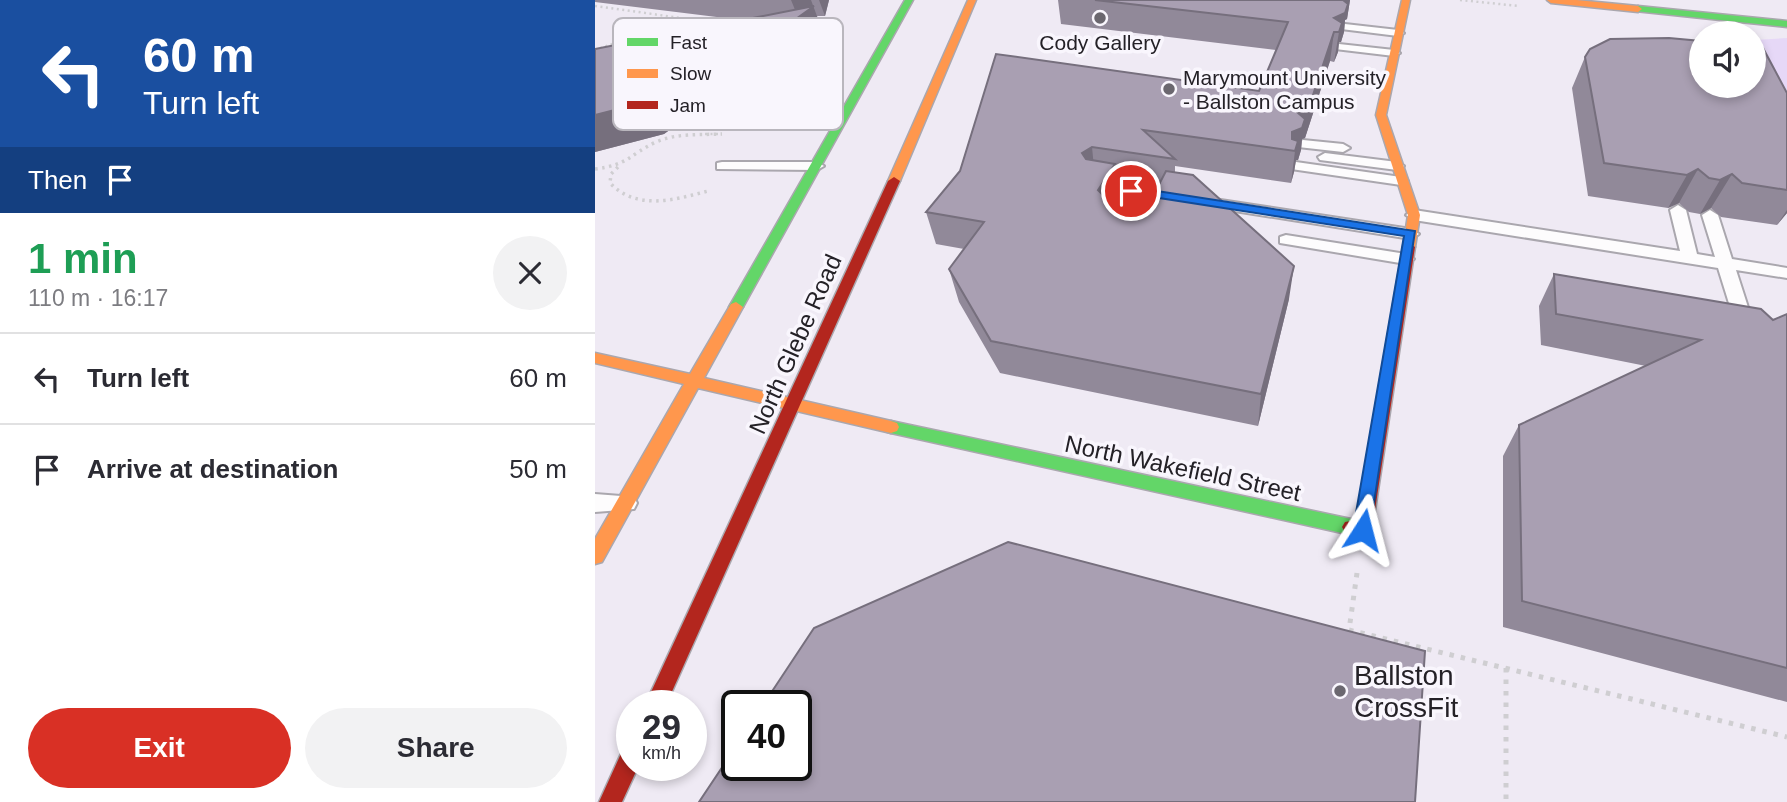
<!DOCTYPE html>
<html lang="en">
<head>
<meta charset="utf-8">
<style>
	:root { --surface:#fff; --page:#f2f2f3; --text:#2b2b33; --muted:#7c7c81; --line:#e1e1e2; --accent:#d93025 }
	body { margin:0; font-family:Helvetica,sans-serif; background:var(--page); color:var(--text); height:100vh; display:flex; flex-direction:column; font-size:26px; white-space:nowrap }
	* { box-sizing:border-box; margin:0 }
	p { font-size:23px; color:var(--muted) }
	.icon { flex:none; width:38px; height:38px; fill:none; stroke:currentColor; stroke-width:2; stroke-linecap:round; stroke-linejoin:round }
	.map { position:relative; flex:1; overflow:hidden }
	.details { display:flex; flex-direction:column; background:var(--surface); width:595px }
	.details>* { flex:none }
	.guide { background:#1a4fa0; color:#fff; overflow:hidden }
	.buttons { position:absolute; left:1094px; top:21px; display:grid; gap:14px }
	.buttons a { display:grid; place-items:center; width:77px; height:77px; border-radius:50%; background:var(--surface); box-shadow:0 4px 10px #0003; font-size:35px }
	.speed { position:absolute; left:21px; top:690px; display:flex; gap:14px; font-size:35px; font-weight:700; text-align:center }
	.speed>* { display:grid; place-content:center; width:91px; height:91px; border-radius:50%; background:var(--surface); box-shadow:0 4px 10px #0003; line-height:1 }
	.speed small { font-size:18px; font-weight:400 }
	.speed .limit { border:4px solid #111; border-radius:10px; background:#fff; color:#111 }
	.pin { position:absolute; display:grid; place-items:center; width:60px; height:60px; color:#fff; margin:-30px; border:4px solid #fff; border-radius:50%; box-shadow:0 2px 7px #0007 }
	.me { position:absolute; width:77px; margin:-38px; rotate:9deg; stroke-linejoin:round; filter:drop-shadow(0 0 5px #0008) }
	.turn { display:flex; align-items:center; gap:24px; height:147px; padding:0 28px; font-size:32px }
	.turn .icon { width:91px; height:91px; stroke-width:2.5 }
	.turn b { display:block; font-size:49px; line-height:60px }
	.then { display:flex; align-items:center; height:66px; padding:0 28px; background:#0003; gap:14px; font-size:26px }
	.round { display:grid; place-items:center; flex:none; width:74px; height:74px; border-radius:37px; background:var(--page) }
	.headline { display:flex; align-items:center; justify-content:space-between; height:119px; padding:0 28px }
	h1 { font-size:42px; font-weight:600; line-height:52px; color:#1e9e55 }
	.button { display:flex; gap:14px; margin-top:auto; padding:14px 28px }
	.button a { flex:1; height:80px; border-radius:42px; background:var(--accent); color:#fff; font-size:28px; font-weight:600; line-height:80px; text-align:center }
	.button a+a { background:var(--page); color:var(--text) }
	ul { padding:0; list-style:none }
	li { display:flex; align-items:center; gap:21px; height:91px; padding:0 28px; border-top:2px solid var(--line) }
	li div { flex:1 }
	li b { display:block; font-size:26px }
	li em { font-style:normal }
	main { display:flex; flex:1; min-height:0 }
	.map>svg:first-child { display:block }
</style>
</head>
<body>
<main>
<section class="details">
<div class="guide">
<div class="turn"><svg class="icon" aria-label="left" viewBox="0 0 24 24"><path d="M17 20v-9H6M10 6l-5 5 5 5"/></svg><div><b>60 m</b>Turn left</div></div>
<div class="then">Then<svg class="icon" aria-label="arrive" viewBox="0 0 24 24"><path d="M6 21V4h12l-3 4 3 4H6"/></svg></div>
</div>
<div class="headline"><div><h1>1 min</h1><p>110 m · 16:17</p></div><a class="round"><svg class="icon" aria-label="close" viewBox="0 0 24 24"><path d="M6 6l12 12M18 6L6 18"/></svg></a></div>
<ul>
<li><svg class="icon" aria-label="left" viewBox="0 0 24 24"><path d="M17 20v-9H6M10 6l-5 5 5 5"/></svg><div><b>Turn left</b></div><em>60 m</em></li>
<li><svg class="icon" aria-label="arrive" viewBox="0 0 24 24"><path d="M6 21V4h12l-3 4 3 4H6"/></svg><div><b>Arrive at destination</b></div><em>50 m</em></li>
</ul>
<div class="button"><a>Exit</a><a>Share</a></div>
</section>
<div class="map">
<svg width="1192" height="802" viewBox="0 0 1192 802">
	<rect width="100%" height="100%" fill="#efeaf4"/>
	<path fill="#e6d8f7" d="M1192,38v70l-33,-34v-34z"/>
	<g fill="none" stroke-linecap="round" stroke-linejoin="round">
		<defs>
			<path id="lane" d="M750,24l53,6 6,3 -6,3 -57,-7 -2,-2z
				M744,44l55,6 6,3 -6,3 -59,-7 -2,-2z
				M708,140l40,4 7,4 -7,4 -45,-5 -2,-3z
				M730,153l72,9 7,4 -7,4 -77,-10 -2,-3z
				M127,162h95l7,4 -7,4 -100,-1v-6z
				M701,162l105,15 7,4 -7,4 -110,-16v-6z
				M500,181l316,48 8,5 -8,5 -321,-51 -2,-3z
				M1083,205l8,5 11,44 18,3 -13,-42 8,-5 8,5 14,44 55,9v10l-51,-8 19,59 -3,4 -6,2 -9,-6 -19,-61 -304,-48 -8,-5 8,-5 266,41 -10,-41z
				M691,235l120,19 8,5 -8,5 -126,-21v-6z
				M0,494l39,3 3,6 -3,6 -39,3z"/>
			<path id="fast" d="M310,0h8l-170,307 -7,5 -5,-2 -2,-3z
				M1043,6l149,15v6l-152,-16 -1,-2z
				M296,421l460,98 6,3 3,5 -3,5 -6,3 -460,-102 -6,-2 -2,-4 2,-4z"/>
			<path id="slow" d="M373,0h8l-76,181 -2,3h-8l-2,-3z
				M807,0h8l-24,115 34,100 -5,32 -6,4 -6,-4 5,-32 -32,-100z
				M952,0h29l62,6 4,3 -4,3 -87,-9z
				M141,302l7,5 -39,71 187,43 6,2 2,4 -2,4 -6,2 -193,-45 -96,174 -7,2v-25l89,-155 -89,-21v-10l95,21 41,-70z"/>
			<path id="jam" d="M299,177l6,4 -234,524h-21l243,-524z
				M814,243l6,4 -43,283 -3,6 -6,2 -18,-6 -3,-5 3,-5 11,-2 47,-273z
				M37,744v21h7l-17,37h-23l25,-55z"/>
		</defs>
		<use href="#lane" stroke="#aaa7ae" stroke-width="4"/>
		<use href="#fast" stroke="#aaa7ae" stroke-width="3"/>
		<use href="#slow" stroke="#aaa7ae" stroke-width="3"/>
		<use href="#jam" stroke="#aaa7ae" stroke-width="3"/>
		<path stroke="#cfced1" stroke-width="2.5" stroke-dasharray="2 3.5" stroke-linecap="butt" d="M865,0l59,6
			M0,6l129,18
			M225,36l23,2
			M0,50l23,-8 24,-2
			M110,134h17"/>
		<path stroke="#cfced1" stroke-width="3.5" stroke-dasharray="2.5 4.5" stroke-linecap="butt" d="M23,167l-7,7 -1,9c27,28 64,17 98,8
			M0,169c33,-4 34,-14 61,-27 20,-9 44,-7 66,-8"/>
		<path stroke="#cfced1" stroke-width="5" stroke-dasharray="4.5 7" stroke-linecap="butt" d="M762,573l-8,57 438,107
			M911,668v134"/>
		<use href="#lane" fill="#fdfcfd" fill-rule="evenodd"/>
		<use href="#fast" fill="#63d668" fill-rule="evenodd"/>
		<use href="#slow" fill="#ff974d" fill-rule="evenodd"/>
		<use href="#jam" fill="#b3261e" fill-rule="evenodd"/>
	</g>
	<path fill="#918999" fill-rule="evenodd" d="M0,0h234l-4,16h-8l7,19 -74,58 -46,12 -40,29 -69,18v-103l146,-29 -146,-18z
		M463,0h292l-3,19 -2,1 -1,12 -3,10h-2l-1,10 -4,10 -4,-1 -25,77 -3,1 -1,11 -3,10h-2l-2,12 -3,11 -116,-17v6l114,127 -31,127 -258,-53 -41,-71 -10,-33 15,-20 -28,-5 -10,-32 34,-41 299,-80 17,-41 -215,-26zM522,182l8,1 -7,11zM551,186l11,2 -5,10 -5,2z
		M990,57l202,36v120l-10,12 -56,-8 -10,-9 -11,6 -11,-2 -10,-9 -11,5 -80,-12 -16,-108z
		M959,274l219,46 14,-6v388l-284,-75v-171l16,-31 127,-59 -105,-21 -2,-39z"/>
	<path fill="#766f7d" d="M196,0h20l13,35 -74,58 -46,12 -40,29 -69,18v-37l93,-42 110,-56z
		M224,0h10l-4,16z
		M745,0h10l-3,19 -2,1 -1,12 -3,10h-2l-1,10 -4,10 5,-30h-5l-4,29 -25,77 -3,1 -1,11 -3,10h-2l-2,12 -3,11 4,-32 -3,-19 5,-20 37,-94z
		M497,147l3,31 -13,-25z
		M520,164l3,32 -16,27 -4,-33z
		M550,168l2,32 -14,28 -3,-32z
		M1103,169l-19,34 -11,5 19,-33z
		M1137,174l-21,34 -11,6 20,-34z
		M1192,210v3l-10,12z
		M699,266l-5,33 -31,127 3,-32z"/>
	<path fill="#a99fb2" stroke="#766f7d" stroke-width="2" d="M500,0h248l5,4 -3,9 -11,5 8,5 -3,9h-5l-25,75 -12,5 8,7 -3,9 -10,4v7l6,2 -3,10 -152,-21 32,29 -83,-12 -10,6 4,6 29,5 -17,26 9,9 9,-3 19,-29 10,1 -15,28 10,8 12,-6 14,-27 27,4 101,91 -33,128 -270,-53 -42,-72 35,-47 -58,-10 34,-41 36,-117 263,37 29,-69z
		M219,6l-78,56 -48,11 -42,29 -51,13v-66z
		M1074,38l32,3v45h52v-39l10,1 24,45v97l-45,-7 -10,-9 -12,6 -11,-2 -11,-9 -11,6 -83,-12 -19,-106 5,-8 20,-10z
		M959,274l207,35 12,11 14,-6v354l-265,-67 -3,-176 182,-85 -145,-26z
		M413,542l417,109 -10,151h-716l38,-57v20h59v-60h-33l51,-77z"/>
	<path fill="#1a73e8" stroke="#114b97" stroke-width="2" d="M536,187l284,44 -46,305h-13l-3,-6 51,-294 -277,-43 -2,-2z"/>
	<g fill="#6b676f" stroke="#f9f6fd" stroke-width="2.5">
		<circle cx="505" cy="18" r="7"/>
		<circle cx="574" cy="89" r="7"/>
		<circle cx="745" cy="691" r="7"/>
	</g>
	<g text-anchor="middle" dominant-baseline="central" stroke-width="7" stroke-linejoin="round" paint-order="stroke">
		<g font-size="21" fill="#242127" stroke="#f9f6fd">
			<text x="505" y="42">Cody Gallery</text>
			<text x="588" y="77" text-anchor="start">Marymount University<tspan x="588" dy="24">- Ballston Campus</tspan></text>
		</g>
		<g font-size="24" fill="#242127" stroke="#f9f6fd">
			<text transform="translate(200 344) rotate(-66)">North Glebe Road</text>
			<text transform="translate(588 468) rotate(12)">North Wakefield Street</text>
		</g>
		<g font-size="28" fill="#242127" stroke="#f9f6fd" text-anchor="start">
			<text x="759" y="675">Ballston<tspan x="759" dy="32">CrossFit</tspan></text>
		</g>
	</g>
	<rect x="18" y="18" width="230" height="112" rx="10" fill="#f9f6fd" stroke="#b9b6bd" stroke-width="2"/>
	<rect x="32" y="38" width="31" height="8" fill="#63d668"/>
	<rect x="32" y="69" width="31" height="9" fill="#ff974d"/>
	<rect x="32" y="101" width="31" height="8" fill="#b3261e"/>
	<g font-size="19" fill="#242127">
		<text x="75" y="49">Fast</text>
		<text x="75" y="80">Slow</text>
		<text x="75" y="112">Jam</text>
	</g>
</svg>
<div class="buttons">
<a><svg class="icon" aria-label="sound" viewBox="0 0 24 24"><path d="M4 9h4l5-4v14l-5-4H4zM17 9q2 3 0 6"/></svg></a>
</div>
<div class="speed"><div>29<small>km/h</small></div><div class="limit">40</div></div>
<div class="pin" style="left:536px;top:191px;background:#d93025"><svg class="icon" aria-label="arrive" viewBox="0 0 24 24"><path d="M6 21V4h12l-3 4 3 4H6"/></svg></div>
<svg class="me" style="left:768px;top:530px" viewBox="-20 -20 40 40"><path d="M0-17L14 15 0 8-14 15z" fill="#1a73e8" stroke="#fff" stroke-width="4"/></svg>
</div>
</main>
</body>
</html>
